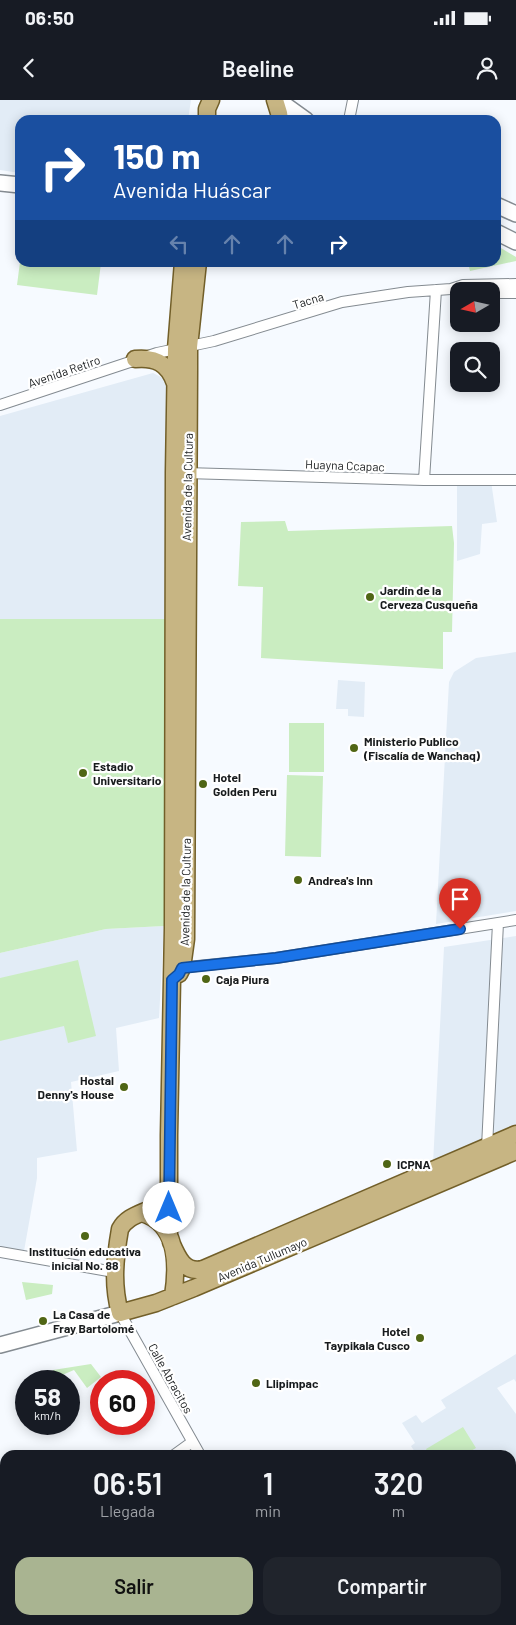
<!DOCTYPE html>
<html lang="es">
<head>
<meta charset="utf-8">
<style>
	:root { --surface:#171b24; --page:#20242c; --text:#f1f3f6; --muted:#9ea1a6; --accent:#a9b491 }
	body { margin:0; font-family:Barlow,sans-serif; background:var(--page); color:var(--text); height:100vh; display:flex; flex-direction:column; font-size:19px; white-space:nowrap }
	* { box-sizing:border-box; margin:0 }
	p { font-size:16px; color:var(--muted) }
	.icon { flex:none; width:28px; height:28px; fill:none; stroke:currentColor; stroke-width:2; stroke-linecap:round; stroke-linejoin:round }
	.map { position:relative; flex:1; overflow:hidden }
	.sheet { position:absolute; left:0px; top:1350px; width:516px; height:175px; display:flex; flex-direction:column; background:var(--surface); border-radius:15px 15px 0 0; box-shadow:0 2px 12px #0003 }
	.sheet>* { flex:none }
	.hud { position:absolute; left:15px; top:15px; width:486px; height:152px; border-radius:15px; box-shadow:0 2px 12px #0003; background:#1a4fa0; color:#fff; overflow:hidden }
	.needle { width:32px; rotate:261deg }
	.controls { position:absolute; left:450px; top:182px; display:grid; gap:10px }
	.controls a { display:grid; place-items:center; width:50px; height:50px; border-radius:10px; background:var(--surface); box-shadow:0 2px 12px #0003; font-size:25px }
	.speed { position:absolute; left:15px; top:1270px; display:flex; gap:10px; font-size:25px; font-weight:700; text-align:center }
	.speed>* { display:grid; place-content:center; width:65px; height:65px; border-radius:50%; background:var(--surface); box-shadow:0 2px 12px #0003; line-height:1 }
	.speed small { font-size:12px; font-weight:400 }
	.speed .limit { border:8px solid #d22; background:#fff; color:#111 }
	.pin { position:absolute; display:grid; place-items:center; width:42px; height:42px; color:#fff; margin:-51px -21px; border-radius:50% 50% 50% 0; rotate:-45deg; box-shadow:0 0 5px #0007 }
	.pin .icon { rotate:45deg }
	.me { position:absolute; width:55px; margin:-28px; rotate:0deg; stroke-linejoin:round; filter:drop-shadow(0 0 4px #0008) }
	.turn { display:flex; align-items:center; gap:18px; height:105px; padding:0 15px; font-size:22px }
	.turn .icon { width:65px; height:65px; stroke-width:2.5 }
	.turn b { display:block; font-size:35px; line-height:42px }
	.lanes { display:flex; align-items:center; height:48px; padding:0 15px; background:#0003; justify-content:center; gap:25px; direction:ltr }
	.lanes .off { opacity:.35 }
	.eta { display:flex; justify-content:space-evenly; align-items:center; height:85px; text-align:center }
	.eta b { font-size:30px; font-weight:600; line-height:35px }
	.cta { display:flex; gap:10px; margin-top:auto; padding:10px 15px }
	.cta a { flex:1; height:58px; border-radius:15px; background:var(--accent); color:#111; font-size:20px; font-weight:600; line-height:58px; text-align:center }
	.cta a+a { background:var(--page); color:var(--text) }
	.status { display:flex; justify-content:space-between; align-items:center; height:35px; padding:0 25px; background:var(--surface); direction:ltr }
	.status svg { height:14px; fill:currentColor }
	header { display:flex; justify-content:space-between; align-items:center; height:65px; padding:0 15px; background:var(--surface); font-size:22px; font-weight:600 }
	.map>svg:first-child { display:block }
</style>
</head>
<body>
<div class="status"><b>06:50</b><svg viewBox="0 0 49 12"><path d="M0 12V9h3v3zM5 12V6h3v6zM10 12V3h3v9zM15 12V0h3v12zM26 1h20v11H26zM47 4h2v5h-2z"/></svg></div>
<header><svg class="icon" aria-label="back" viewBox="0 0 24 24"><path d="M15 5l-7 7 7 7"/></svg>Beeline<svg class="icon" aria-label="person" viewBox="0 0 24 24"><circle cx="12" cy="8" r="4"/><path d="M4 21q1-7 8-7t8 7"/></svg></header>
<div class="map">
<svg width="516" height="1525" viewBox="0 0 516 1525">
	<rect width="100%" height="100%" fill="#f6faff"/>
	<path fill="#e2ecf6" d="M0,0h191l-3,20h-168v53l-20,-3z
		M153,273l14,7 2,239h-169v-203z
		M457,380l34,1 6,41 -15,2 -2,30 -23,7z
		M516,552v259l-80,13 13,-242 5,-10 22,-14z
		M338,580l27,2 -1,35 -16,-1v-7h-12z
		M164,826l-5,92 -43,10 3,43 -48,11 6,69 -40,7v20l-13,73 -24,-4v-294l106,-24z
		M516,836v192l-83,36 11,-217z
		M516,1254v28l-2,-3 -17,9 19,26v56l-5,3v-18h-94l-6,-9 4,-3 -13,-20 14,-8 6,8 24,-15 -5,-8z"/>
	<path fill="#caedc1" d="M496,145l20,12v4l-46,10 -2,-8 28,-1z
		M20,162l81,1 -4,32 -80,-10z
		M285,421l3,10 164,-5 2,17 -2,89h-9v37l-182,-11 2,-71 -25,-1 3,-64z
		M0,519h169l-5,307 -58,3 -106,24z
		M289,623h35v49h-35z
		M287,675l36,1 -2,81 -36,-1z
		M78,860l18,76 -28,7 -4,-17 -64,15v-63z
		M22,1182l31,3 -1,9 -26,6z
		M91,1264l10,13 -14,11 -13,-18 -19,8 -2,-8z
		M463,1327l13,21 -12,7h-35l-3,-6z
		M516,1378v58l-5,6v-60z
		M361,1520h114l-3,3 2,2h-117z"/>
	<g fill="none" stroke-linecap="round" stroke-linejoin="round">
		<defs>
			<path id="street" d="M349,20l4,-20
				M491,193h25
				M0,305l157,-52 57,-12 128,-39 66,-10 43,-3 12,-4 53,-1
				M185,373l239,7h92
				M424,380l12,-190
				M178,868l98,-10 240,-38
				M487,1047l11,-224
				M0,1152l114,20
				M120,1213l80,142
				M174,1355l18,-13
				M0,1486l5,-4
				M268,1520l5,5"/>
			<path id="secondary" d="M278,0l28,20
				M0,83l20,2
				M496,105l20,9
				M496,132l20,10
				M0,1245l120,-32
				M511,1507l5,-6
				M496,1525l4,-5
				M512,1525l4,-4"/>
			<path id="primary" d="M275,0l4,13 1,7
				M207,20v-11l4,-9
				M135,259c20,-2 33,4 40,24
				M179,874l3,-6 4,-29 3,-569v-23l9,-85
				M169,1094c-4,5 -9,10 -15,13 -13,7 -27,9 -34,22 -5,29 -8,55 0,84l36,-10 38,-15 322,-137
				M142,1113c36,11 36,51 31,83
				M169,1135v-100l4,-207 1,-456 2,-123 7,-87
				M171,1142c6,14 13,32 32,27l313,-135"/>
		</defs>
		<use href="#street" stroke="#848b91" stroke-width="12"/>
		<use href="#secondary" stroke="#848b91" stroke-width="18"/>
		<use href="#primary" stroke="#725f29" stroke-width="19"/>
		<use href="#street" stroke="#fff" stroke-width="10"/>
		<use href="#secondary" stroke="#fff" stroke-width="15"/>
		<use href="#primary" stroke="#c7b583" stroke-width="16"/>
	</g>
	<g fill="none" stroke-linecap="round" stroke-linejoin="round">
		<defs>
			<path id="route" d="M169,1108l3,-228 7,-6 3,-6 94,-10 184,-29"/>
		</defs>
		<use href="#route" stroke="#114b97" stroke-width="12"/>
		<use href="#route" stroke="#1a73e8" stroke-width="9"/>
	</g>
	<g fill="#506615" stroke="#fff" stroke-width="2">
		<circle cx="370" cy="497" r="5"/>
		<circle cx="354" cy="648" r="5"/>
		<circle cx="83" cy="673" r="5"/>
		<circle cx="203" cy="684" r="5"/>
		<circle cx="298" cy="780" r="5"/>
		<circle cx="206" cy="879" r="5"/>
		<circle cx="124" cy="987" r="5"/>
		<circle cx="387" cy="1064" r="5"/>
		<circle cx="85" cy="1136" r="5"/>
		<circle cx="43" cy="1221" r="5"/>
		<circle cx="420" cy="1238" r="5"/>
		<circle cx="256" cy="1283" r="5"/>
	</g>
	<g text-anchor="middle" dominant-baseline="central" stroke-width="4.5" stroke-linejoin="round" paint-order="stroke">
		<g font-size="12" fill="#181b1d" stroke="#fff">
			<text transform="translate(308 200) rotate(-17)">Tacna</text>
			<text transform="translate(64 271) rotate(-19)">Avenida Retiro</text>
			<text transform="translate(345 365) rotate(2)">Huayna Ccapac</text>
			<text transform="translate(187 387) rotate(-89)">Avenida de la Cultura</text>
			<text transform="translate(185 792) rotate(-89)">Avenida de la Cultura</text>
			<text transform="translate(262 1159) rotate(-23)">Avenida Tullumayo</text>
			<text transform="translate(171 1278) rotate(61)">Calle Abracitos</text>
		</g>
		<g font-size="12" font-weight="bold" fill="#181b1d" stroke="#fff" text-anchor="start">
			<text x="380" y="490">Jardín de la<tspan x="380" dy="14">Cerveza Cusqueña</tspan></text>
			<text x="364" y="641">Ministerio Publico<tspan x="364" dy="14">(Fiscalía de Wanchaq)</tspan></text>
			<text x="93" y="666">Estadio<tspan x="93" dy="14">Universitario</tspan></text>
			<text x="213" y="677">Hotel<tspan x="213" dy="14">Golden Peru</tspan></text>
			<text x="308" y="780">Andrea's Inn</text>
			<text x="216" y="879">Caja Piura</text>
			<text x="114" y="980" text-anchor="end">Hostal<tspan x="114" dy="14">Denny's House</tspan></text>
			<text x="397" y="1064">ICPNA</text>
			<text x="85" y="1151" text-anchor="middle">Institución educativa<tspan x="85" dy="14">inicial No. 88</tspan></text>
			<text x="53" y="1214">La Casa de<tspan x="53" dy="14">Fray Bartolomé</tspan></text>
			<text x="410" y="1231" text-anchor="end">Hotel<tspan x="410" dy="14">Taypikala Cusco</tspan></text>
			<text x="266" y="1283">Llipimpac</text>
		</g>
	</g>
</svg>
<div class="controls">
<a><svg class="needle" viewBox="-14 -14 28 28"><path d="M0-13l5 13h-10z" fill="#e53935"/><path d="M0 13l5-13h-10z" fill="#9ea1a6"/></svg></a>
<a><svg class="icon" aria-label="search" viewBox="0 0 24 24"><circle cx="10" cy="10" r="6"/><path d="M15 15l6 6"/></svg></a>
</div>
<div class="speed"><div>58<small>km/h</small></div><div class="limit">60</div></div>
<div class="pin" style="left:460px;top:829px;background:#d93025"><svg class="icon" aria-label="arrive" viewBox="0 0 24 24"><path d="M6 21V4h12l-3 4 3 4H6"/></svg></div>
<svg class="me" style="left:169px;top:1108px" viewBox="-20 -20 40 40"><circle r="19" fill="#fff"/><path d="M0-13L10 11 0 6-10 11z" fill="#1a73e8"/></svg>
<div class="hud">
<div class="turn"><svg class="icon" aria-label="right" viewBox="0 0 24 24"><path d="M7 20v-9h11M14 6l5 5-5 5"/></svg><div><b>150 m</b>Avenida Huáscar</div></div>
<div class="lanes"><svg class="icon off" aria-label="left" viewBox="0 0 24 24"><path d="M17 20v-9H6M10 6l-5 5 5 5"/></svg><svg class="icon off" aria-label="ahead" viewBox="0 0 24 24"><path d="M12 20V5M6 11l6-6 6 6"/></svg><svg class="icon off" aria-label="ahead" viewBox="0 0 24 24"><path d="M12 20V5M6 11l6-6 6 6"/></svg><svg class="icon" aria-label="right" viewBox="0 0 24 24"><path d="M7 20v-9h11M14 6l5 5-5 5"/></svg></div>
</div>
<section class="sheet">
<div class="eta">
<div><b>06:51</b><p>Llegada</p></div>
<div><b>1</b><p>min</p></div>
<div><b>320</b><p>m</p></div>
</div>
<div class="cta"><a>Salir</a><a>Compartir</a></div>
</section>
</div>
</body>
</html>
